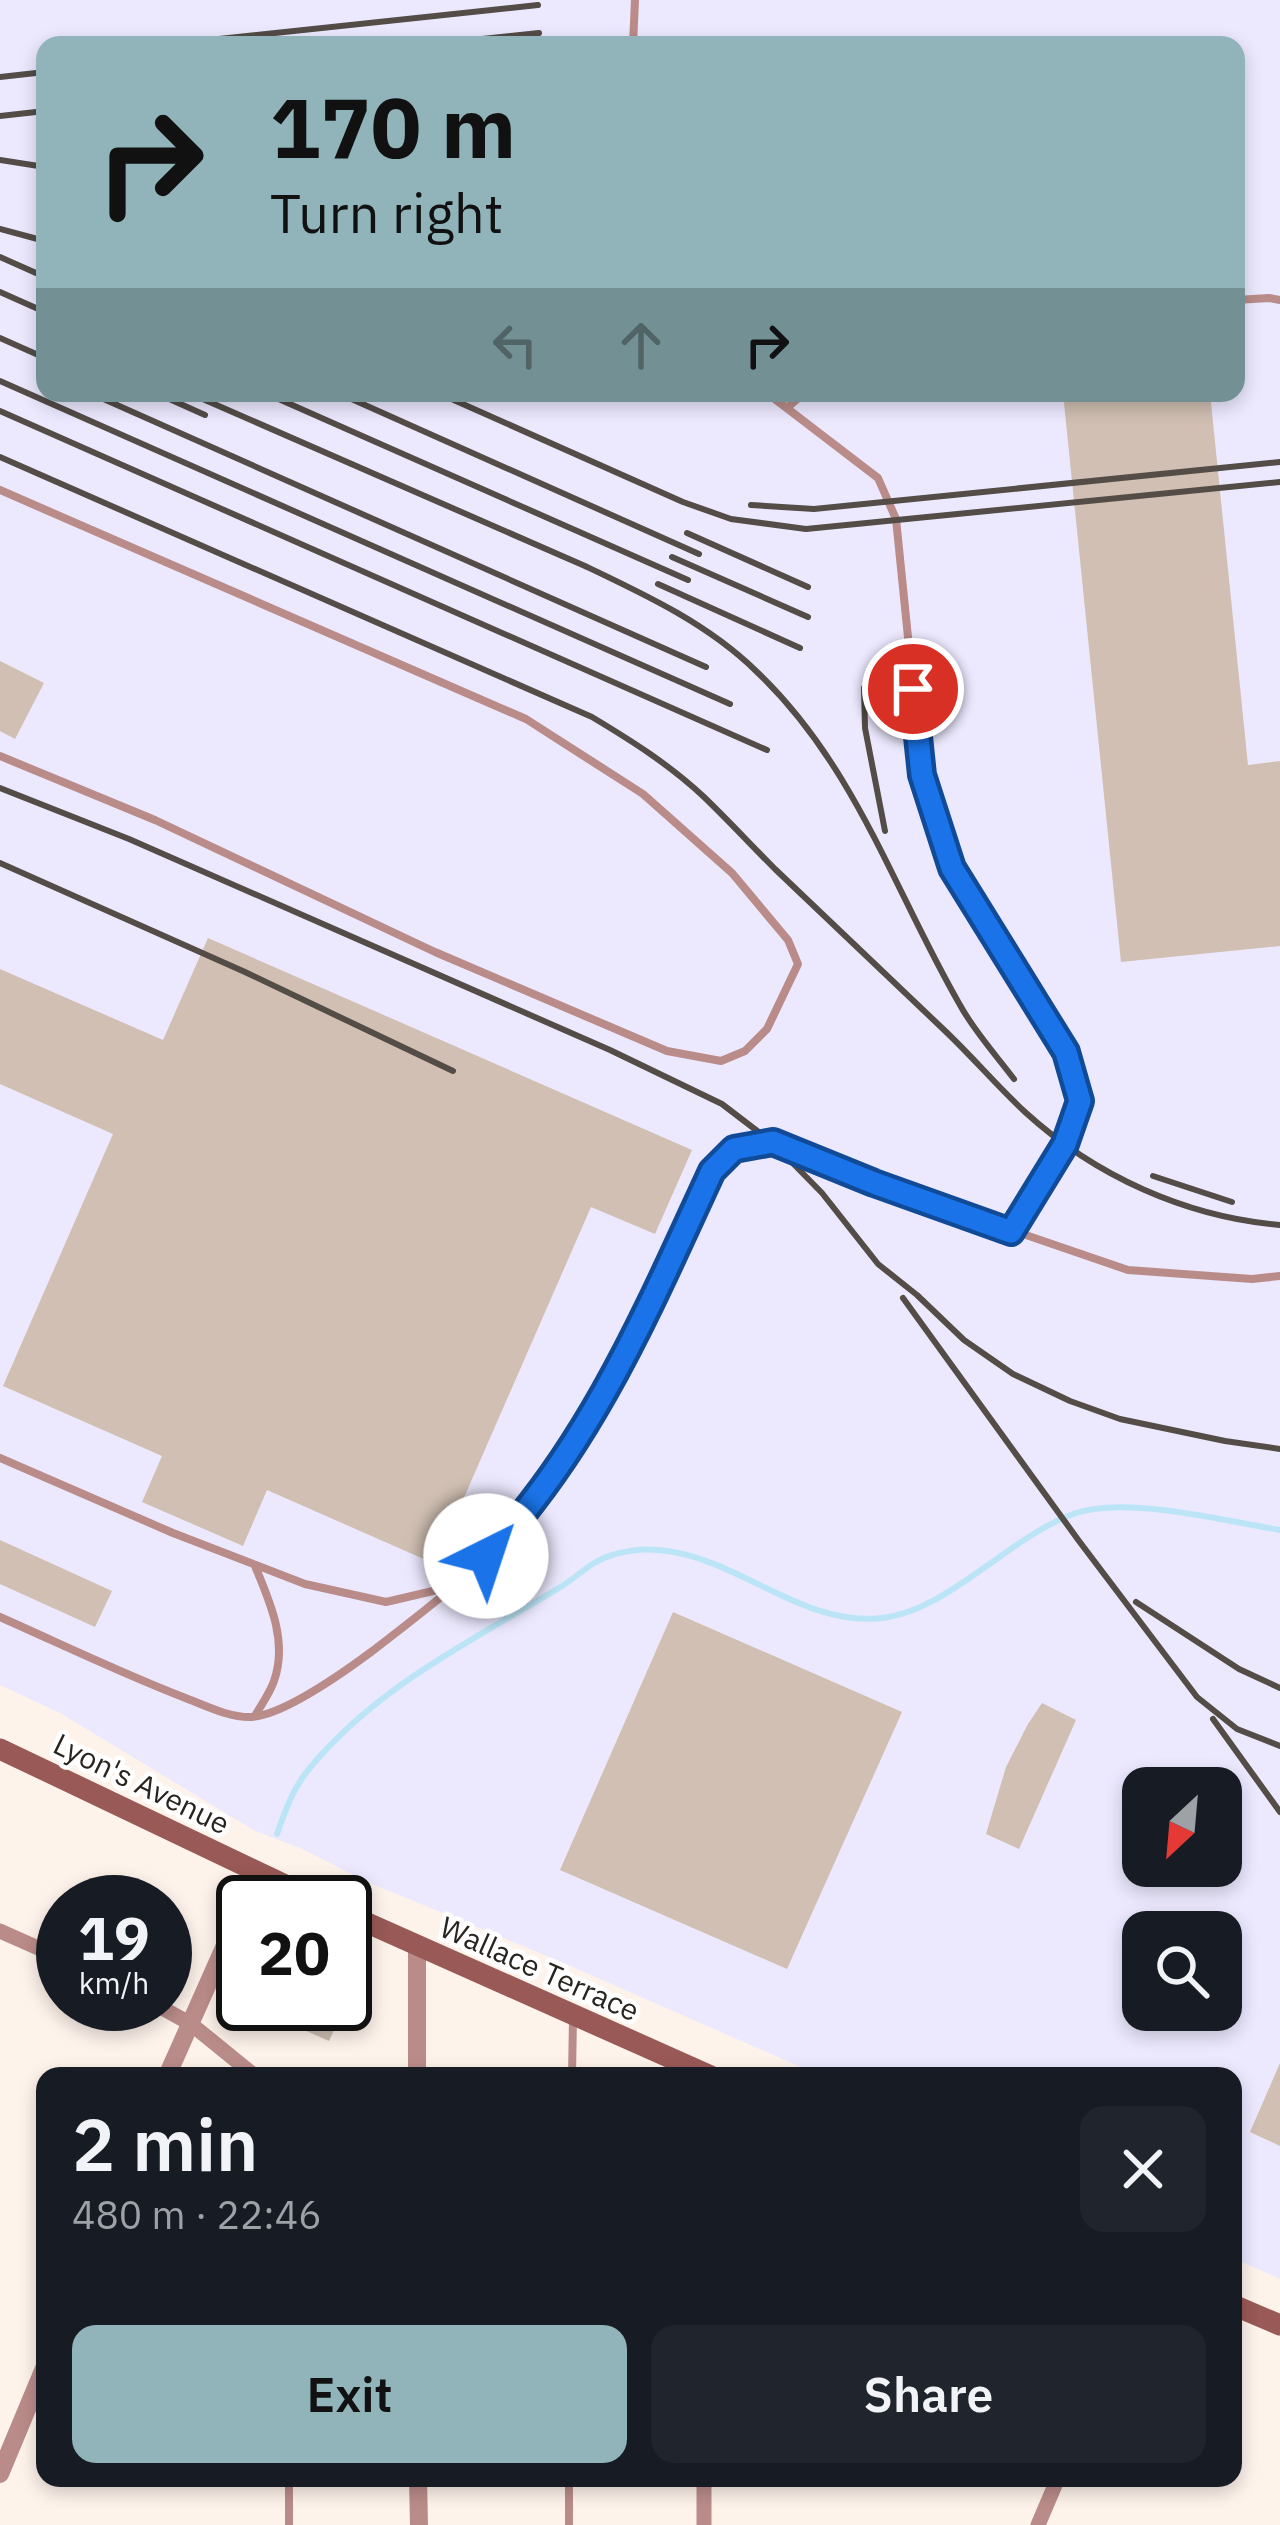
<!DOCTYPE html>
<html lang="en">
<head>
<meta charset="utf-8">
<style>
	:root { --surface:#171b24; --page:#20242c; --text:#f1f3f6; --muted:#9ea1a6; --accent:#90b4b9 }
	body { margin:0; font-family:"IBM Plex Sans",sans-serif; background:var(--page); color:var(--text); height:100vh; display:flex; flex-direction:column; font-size:45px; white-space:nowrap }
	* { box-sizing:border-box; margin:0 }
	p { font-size:39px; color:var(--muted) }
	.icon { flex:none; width:66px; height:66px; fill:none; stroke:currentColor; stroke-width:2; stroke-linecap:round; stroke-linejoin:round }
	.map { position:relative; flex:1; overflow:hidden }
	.side { position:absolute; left:36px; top:2067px; width:1206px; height:420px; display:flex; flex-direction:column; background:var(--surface); border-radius:24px; box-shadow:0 6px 18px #0003 }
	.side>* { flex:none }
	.top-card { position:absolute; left:36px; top:36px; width:1209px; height:366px; border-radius:24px; box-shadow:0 6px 18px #0003; background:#90b4b9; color:#111; overflow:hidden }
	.needle { width:78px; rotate:206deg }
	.buttons { position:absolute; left:1122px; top:1767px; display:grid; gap:24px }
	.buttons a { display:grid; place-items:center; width:120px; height:120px; border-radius:24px; background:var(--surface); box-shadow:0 6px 18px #0003; font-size:60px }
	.speed { position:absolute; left:36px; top:1875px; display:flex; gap:24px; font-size:60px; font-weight:700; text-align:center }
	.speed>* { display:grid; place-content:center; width:156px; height:156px; border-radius:50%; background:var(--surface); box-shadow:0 6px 18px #0003; line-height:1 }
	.speed small { font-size:30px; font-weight:400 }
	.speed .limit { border:6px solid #111; border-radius:18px; background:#fff; color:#111 }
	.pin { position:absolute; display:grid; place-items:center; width:102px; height:102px; color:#fff; margin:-51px; border:6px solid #fff; border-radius:50%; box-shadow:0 3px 12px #0007 }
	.me { position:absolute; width:132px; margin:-66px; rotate:41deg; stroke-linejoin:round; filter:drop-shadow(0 0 9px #0008) }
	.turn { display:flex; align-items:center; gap:42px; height:252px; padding:0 36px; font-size:54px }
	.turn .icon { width:156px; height:156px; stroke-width:2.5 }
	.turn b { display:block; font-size:84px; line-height:102px }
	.lanes { display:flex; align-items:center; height:114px; padding:0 36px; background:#0003; justify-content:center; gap:60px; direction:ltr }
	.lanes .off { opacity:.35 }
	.round { display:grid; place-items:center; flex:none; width:126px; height:126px; border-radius:24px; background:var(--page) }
	.headline { display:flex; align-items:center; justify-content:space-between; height:204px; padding:0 36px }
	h1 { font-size:72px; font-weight:600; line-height:90px }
	.action { display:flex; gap:24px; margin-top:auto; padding:24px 36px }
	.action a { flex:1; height:138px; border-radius:24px; background:var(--accent); color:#111; font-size:48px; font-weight:600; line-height:138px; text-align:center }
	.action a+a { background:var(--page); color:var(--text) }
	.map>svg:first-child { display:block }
</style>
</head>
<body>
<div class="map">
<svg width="1280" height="2525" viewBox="0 0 1280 2525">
	<rect width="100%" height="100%" fill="#fef3eb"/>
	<path fill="#ece9ff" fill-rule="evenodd" d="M0,0h1280v2279l-47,-21v-182h-412l-262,-115 -194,-80 -65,-33 -45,-17 -195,-118 -60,-28zM45,45h1191v348h-1191zM1143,1788h78v78h-78zM1143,1932h78v78h-78z"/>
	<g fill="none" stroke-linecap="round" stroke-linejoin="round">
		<path stroke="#bbe5f7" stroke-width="6" d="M277,1834c8,-23 16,-46 32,-65 66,-81 162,-128 250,-181 19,-11 31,-27 53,-33 17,-5 38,-7 55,-4 75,10 137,76 215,67 67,-8 126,-80 191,-104 51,-19 152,7 207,16"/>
	</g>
	<path fill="#d0bfb2" d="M1063,393h147l38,372 32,-4v185l-159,16z
		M0,661l44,22 -29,56 -15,-8z
		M208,938l484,212 -37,84 -64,-27 -156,357 -168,-74 -24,56 -101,-44 20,-46 -159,-70 110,-252 -113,-50v-115l163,71z
		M0,1540l112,51 -17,36 -95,-43z
		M673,1612l229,100 -115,257 -227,-99z
		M1042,1703l34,17 -57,129 -33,-15 20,-67 22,-43z
		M315,2004h31l-17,37 -25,-11z
		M1280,2063v83l-30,-14z"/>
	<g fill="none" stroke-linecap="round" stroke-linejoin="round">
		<path stroke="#ba8c89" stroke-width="8" d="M633,45l2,-45
			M1236,300l33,-2 11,2
			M767,393l111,85 18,41 26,256 30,93 115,184 13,49 -15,43 -54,88
			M787,408l17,-15
			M0,490l526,229 117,75 89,79 56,67 10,24 -31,65 -22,22 -24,10 -54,-10 -232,-99 -280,-132 -155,-64
			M0,1458l173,75 132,51 81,18 64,-15
			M0,1617c61,27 121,56 183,80 21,8 46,21 69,20 34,-3 92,-45 119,-65 51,-39 101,-77 143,-125 89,-104 141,-233 199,-356l21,-22 39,-6 101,40 254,87 124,9 28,-3
			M255,1716c6,-11 15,-23 19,-35 14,-39 -4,-79 -19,-115
			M572,2076l1,-58
			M289,2525v-47
			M569,2525v-47"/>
		<path stroke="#ba8c89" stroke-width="15" d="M0,1931l63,28
			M155,2004l36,20 64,52
			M704,2478v47
			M1038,2525l20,-47"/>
		<path stroke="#ba8c89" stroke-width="18" d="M167,2076l76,-171
			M417,2076v-128
			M0,2474l45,-108
			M418,2478l1,47"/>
		<path stroke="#995956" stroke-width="21" d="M0,1749l321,153
			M345,1913l366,163
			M1233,2305l47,20"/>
		<path stroke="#534c47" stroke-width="6" d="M163,45l375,-40
			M426,45l113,-12
			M0,77l45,-5
			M0,116l45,-5
			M0,160l45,7
			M0,229l45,12
			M0,257l45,20
			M0,292l45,20
			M0,338l45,20
			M0,381l730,323
			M90,393l616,274
			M156,393l49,22
			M189,393l396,173c61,29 123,58 171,105 100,95 137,218 204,334 14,26 36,50 54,74
			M265,393l423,187
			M338,393l361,161
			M438,393l245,109 48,17 75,10 474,-47
			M0,411l767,339
			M0,457l592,260c40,24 78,48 112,80 24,23 47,48 71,72 55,53 111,105 166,158 29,27 55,58 84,85 70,64 161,105 255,113
			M751,505l63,4 466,-47
			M687,533l121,54
			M672,557l136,60
			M658,584l142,64
			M864,688l1,40 20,103
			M0,788l129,51 481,211 112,54 51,39 49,50 56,71 39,31 47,45 49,34 57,27 50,18 105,22 55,8
			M0,863l245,109 208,99
			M1153,1176l79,26
			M903,1298l176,243 118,156 40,32 43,17
			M1136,1602l103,67 41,19
			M1213,1719l67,93"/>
	</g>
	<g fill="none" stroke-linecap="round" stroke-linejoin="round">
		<defs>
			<path id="route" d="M486,1556c105,-110 163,-249 226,-385l22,-22 39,-7 101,41 137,49 54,-88 15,-43 -14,-49 -114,-184 -30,-93 -9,-86"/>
		</defs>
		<use href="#route" stroke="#114b97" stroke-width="30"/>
		<use href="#route" stroke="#1a73e8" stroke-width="21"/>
	</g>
	<g text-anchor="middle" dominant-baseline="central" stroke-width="9" stroke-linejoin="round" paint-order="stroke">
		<g font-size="30" fill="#2a241f" stroke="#fff">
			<text transform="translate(142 1783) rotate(26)">Lyon's Avenue</text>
			<text transform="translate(540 1968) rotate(24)">Wallace Terrace</text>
		</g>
	</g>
</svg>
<div class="buttons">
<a><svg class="needle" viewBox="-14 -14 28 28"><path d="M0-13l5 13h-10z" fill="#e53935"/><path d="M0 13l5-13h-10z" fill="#9ea1a6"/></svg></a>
<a><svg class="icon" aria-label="search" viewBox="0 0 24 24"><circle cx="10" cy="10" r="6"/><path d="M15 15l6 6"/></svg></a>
</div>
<div class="speed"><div>19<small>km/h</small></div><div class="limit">20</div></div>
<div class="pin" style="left:913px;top:689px;background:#d93025"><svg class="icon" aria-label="arrive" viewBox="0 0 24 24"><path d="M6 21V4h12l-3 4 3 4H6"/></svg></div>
<svg class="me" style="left:486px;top:1556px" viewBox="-20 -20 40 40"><circle r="19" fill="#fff"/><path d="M0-13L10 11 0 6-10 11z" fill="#1a73e8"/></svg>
<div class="top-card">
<div class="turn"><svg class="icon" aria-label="right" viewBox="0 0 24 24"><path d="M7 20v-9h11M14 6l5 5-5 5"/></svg><div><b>170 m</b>Turn right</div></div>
<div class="lanes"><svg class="icon off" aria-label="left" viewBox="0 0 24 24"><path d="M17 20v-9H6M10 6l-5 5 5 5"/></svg><svg class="icon off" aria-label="ahead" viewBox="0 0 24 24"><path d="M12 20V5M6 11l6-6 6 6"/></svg><svg class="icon" aria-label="right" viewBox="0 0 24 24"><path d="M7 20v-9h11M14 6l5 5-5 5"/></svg></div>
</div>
<section class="side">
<div class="headline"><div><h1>2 min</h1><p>480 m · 22:46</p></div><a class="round"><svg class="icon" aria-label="close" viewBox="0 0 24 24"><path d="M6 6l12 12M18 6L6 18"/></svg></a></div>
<div class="action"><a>Exit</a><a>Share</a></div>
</section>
</div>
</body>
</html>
